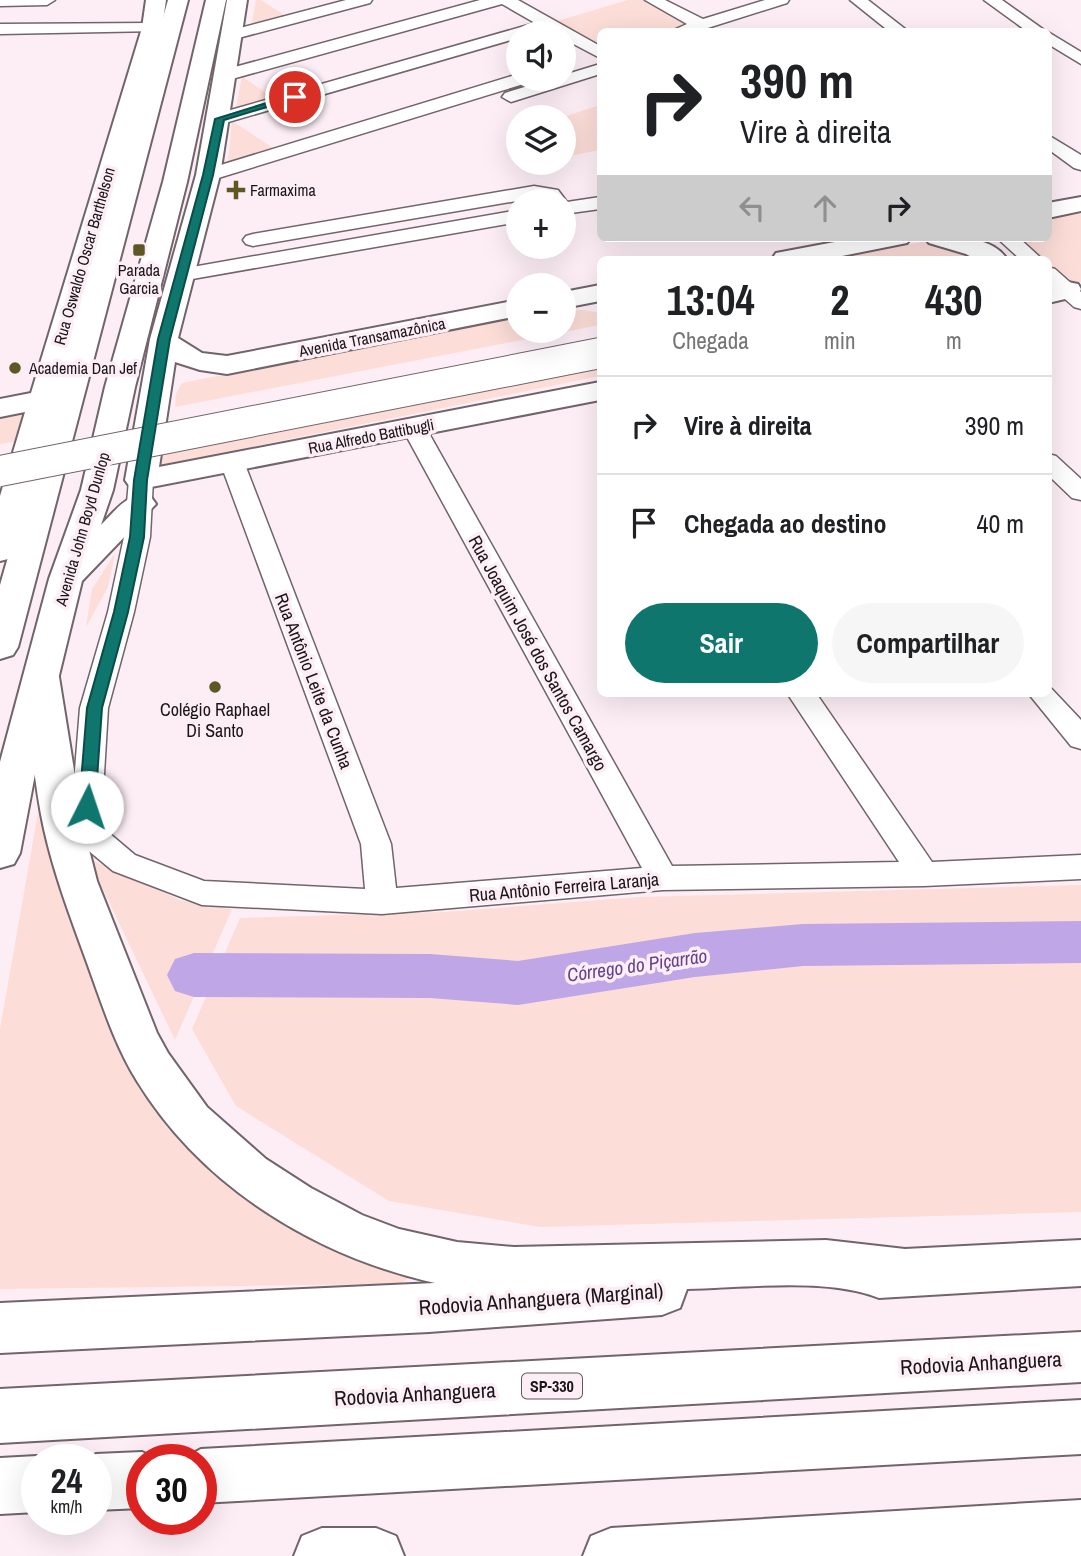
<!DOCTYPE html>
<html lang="pt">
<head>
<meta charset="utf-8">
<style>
	:root { --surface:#fff; --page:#f6f6f6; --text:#202124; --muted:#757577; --line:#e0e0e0; --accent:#0f766e }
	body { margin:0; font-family:"Archivo Narrow",sans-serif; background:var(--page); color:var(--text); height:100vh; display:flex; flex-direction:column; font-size:26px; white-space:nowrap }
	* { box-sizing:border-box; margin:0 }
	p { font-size:23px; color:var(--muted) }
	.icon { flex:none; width:38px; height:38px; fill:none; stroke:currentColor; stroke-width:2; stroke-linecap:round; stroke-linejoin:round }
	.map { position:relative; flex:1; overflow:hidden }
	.details { position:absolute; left:597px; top:256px; width:455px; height:441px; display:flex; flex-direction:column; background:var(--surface); border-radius:10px; box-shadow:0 7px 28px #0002 }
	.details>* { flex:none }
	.guide { position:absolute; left:597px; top:28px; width:455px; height:214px; border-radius:10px; box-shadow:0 7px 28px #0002; background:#fff; color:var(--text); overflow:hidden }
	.buttons { position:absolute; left:506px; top:21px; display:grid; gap:14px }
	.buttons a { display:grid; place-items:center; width:70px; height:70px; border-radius:50%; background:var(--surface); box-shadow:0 7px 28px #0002; font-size:35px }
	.speed { position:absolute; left:21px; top:1444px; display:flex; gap:14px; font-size:35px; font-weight:700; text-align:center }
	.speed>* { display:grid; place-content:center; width:91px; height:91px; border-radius:50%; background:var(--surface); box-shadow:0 7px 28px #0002; line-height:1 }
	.speed small { font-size:18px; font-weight:400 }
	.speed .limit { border:10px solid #d22; background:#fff; color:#111 }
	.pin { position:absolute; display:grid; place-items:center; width:60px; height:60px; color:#fff; margin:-30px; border:4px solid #fff; border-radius:50%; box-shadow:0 2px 7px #0007 }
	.me { position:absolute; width:77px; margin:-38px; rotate:4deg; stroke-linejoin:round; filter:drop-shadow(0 0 5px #0008) }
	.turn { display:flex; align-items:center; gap:24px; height:147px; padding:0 28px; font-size:32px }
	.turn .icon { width:91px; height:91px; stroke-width:2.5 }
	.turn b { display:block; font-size:49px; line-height:60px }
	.lanes { display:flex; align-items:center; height:66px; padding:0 28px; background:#0003; justify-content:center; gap:35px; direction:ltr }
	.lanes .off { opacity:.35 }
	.eta { display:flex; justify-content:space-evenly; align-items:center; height:119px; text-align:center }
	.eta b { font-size:42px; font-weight:800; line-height:49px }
	.primary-button { display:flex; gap:14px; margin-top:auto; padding:14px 28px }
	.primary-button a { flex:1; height:80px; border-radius:42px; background:var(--accent); color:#fff; font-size:28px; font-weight:800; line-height:80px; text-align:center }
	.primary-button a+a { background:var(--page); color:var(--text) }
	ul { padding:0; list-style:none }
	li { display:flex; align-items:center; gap:21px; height:98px; padding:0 28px; border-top:2px solid var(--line) }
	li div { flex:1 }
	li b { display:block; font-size:26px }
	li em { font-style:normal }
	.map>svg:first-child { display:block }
</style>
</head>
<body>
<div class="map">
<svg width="1081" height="1556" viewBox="0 0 1081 1556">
	<rect width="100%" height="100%" fill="#fdeef6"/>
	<path fill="#fcddd7" d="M256,0h5l28,18 -38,10z
		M628,0h20l48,22 -30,9 -66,1v13l-46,-23z
		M242,76l34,24 -41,13z
		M600,105v45l-36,7 -1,-40z
		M232,121l41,27 -45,15z
		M1081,211v71l-7,1 -26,-21v-3h-3l-26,-21h29v-21z
		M933,240l55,19h-158z
		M564,310h20l16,3v12l-425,82 1,-13 6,-11 336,-67v15h46z
		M600,356v20l-345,70 -105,26 11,-30z
		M29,410l-15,32 -14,2v-28z
		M115,553l-7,34 -22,40 6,-38z
		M41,796l106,282 194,168 68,31 -8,7 -401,5v-260z
		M88,858l92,42 52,9 -57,131z
		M1081,885v327l-541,15 -151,-26 -153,-95 -44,-77 48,-111 204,-6 196,-15z"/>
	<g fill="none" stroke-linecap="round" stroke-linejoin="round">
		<path fill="#bea6e7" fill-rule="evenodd" d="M1081,921v42l-278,3 -108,11 -177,28 -88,-7 -236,-1 -19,-6 -8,-16 8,-16 19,-6 236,1 88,7 177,-28 108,-9z"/>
		<defs>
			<path id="street" d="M0,0h55l-8,5 -47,1z
				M346,0h26l-2,3 -139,37 -8,-5 2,-3z
				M480,0h38l82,46v12l-36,-19v-6h-10l-7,-3 -29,3v5l-293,85h-12l-3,-4 3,-4 322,-92 -33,-19 -270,75h-12l-2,-4 2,-4z
				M645,0h20l38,19 62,-19h24l-2,3 -92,29h-26l18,-8z
				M850,0h18l41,32h-19z
				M984,0h18l45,32h-19z
				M152,23l8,5 -2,3 -158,3v-10z
				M1048,32l33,20v12l-33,-20z
				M600,64v10l-89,28 -9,-5 3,-4 46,-14h13v-4z
				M515,75h3v4h12l-3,4 -312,96 -7,2 -9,-6 2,-4z
				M1048,135l33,20v15l-7,-2 -26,-19z
				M534,186l24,4 9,12 33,-5v12l-36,5v-13l-30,-3 -281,48 -7,-2 -3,-4 3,-4 7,-2z
				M518,210v12l-337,59 -7,-2 -3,-4 3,-4 7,-2z
				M997,238h22l23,21h-22z
				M1048,267l7,2 26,23v17l-7,-2 -26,-23z
				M414,421l8,2 4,5 246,438 227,-4 -112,-169h29l116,169 149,-7v24l-157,7 -261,4 -281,24 -180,-9 -89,-34 -29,-24 -12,-40 8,-99 28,-96 16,-75 5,-57 3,-5 9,-2 9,2 3,5 -3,57 -16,75 -26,96 -6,99 7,26 26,22 69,26 161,8 -4,-45 -141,-382 4,-5 8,-2 8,2 4,5 147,382 5,44 246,-20 -240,-440 4,-5z
				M1048,454l8,2 25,23v21l-9,-2 -24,-23z
				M1048,685l33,35v29l-10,-3 -43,-53h20z"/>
			<path id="secondary" d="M146,0h20l-4,28 -145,523 -5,7 -12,3v-65l25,-84 -25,5v-18l31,-6 111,-365z
				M227,0h20l-27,175 -42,163 24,15 25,3 291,-56v16l-291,58 -27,-4 -25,-8 -16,105 441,-85v18l-459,89 -11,-2 -5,-7 25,-141 46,-164z
				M1081,197v14l-33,7v-15z
				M856,238h55l-4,5 -80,16h-55l4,-6z
				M925,238c27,0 65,-4 82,21h-32l-9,-5 -37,-11z
				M1068,282l10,2 3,5 -3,7 -30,7v-16z
				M600,285v16l-36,7v-16z"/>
			<path id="primary" d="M168,0h20l-170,647 -5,8 -13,4v-74z
				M206,0h20l-39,182 -52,205 -22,103 -12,35c16,-16 27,-34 50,-28l5,7 -74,77 -47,193 -15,79 -6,11 -14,4v-106l49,-183 32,-89 24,-103 58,-205z"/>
			<path id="highway" d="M41,665l13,3 5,9 24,149 14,55 60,152 11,20 39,54 59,52 45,29 51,27 37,14 58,13 57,5 312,-7 79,9 176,-9v46l-202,12c-53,-21 -135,-10 -192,-9l-7,19 -18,7 -233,17 -429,21v-50l435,-20c-120,-27 -233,-96 -298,-202 -23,-37 -36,-80 -51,-121 -16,-44 -32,-86 -42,-131 -11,-50 -14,-102 -21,-152l5,-9z
				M1081,1332v50l-1081,61v-54z
				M1081,1400v54l-880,49v-43h-21l21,-11z
				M142,1452l17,8h-17v48l-46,2v-50h-12l12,-6z
				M37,1456l7,4h-7v52l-37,2v-56z
				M1081,1500v56h-498l8,-20 20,-8z
				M322,1528h54l20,8 8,20h-110l8,-20z"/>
		</defs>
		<use href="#street" stroke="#71646b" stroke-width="3"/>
		<use href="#secondary" stroke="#71646b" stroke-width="4"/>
		<use href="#primary" stroke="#71646b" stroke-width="4"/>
		<use href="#highway" stroke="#71646b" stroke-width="4"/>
		<use href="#street" fill="#fff" fill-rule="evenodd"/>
		<use href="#secondary" fill="#fff" fill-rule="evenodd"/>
		<use href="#primary" fill="#fff" fill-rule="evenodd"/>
		<use href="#highway" fill="#fff" fill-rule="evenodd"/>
		<defs>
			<path id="secondary-bridge" d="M0,471l600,-118"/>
		</defs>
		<use href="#secondary-bridge" stroke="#71646b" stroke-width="32" stroke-linecap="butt"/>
		<use href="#secondary-bridge" stroke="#fff" stroke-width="30"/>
	</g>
	<path fill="#0f766e" stroke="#0a4d48" stroke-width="2" d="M292,95l8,2 -76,23 -11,55 -43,164 -23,141 -3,57 -16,75 -26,96 -7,99 -8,6 -8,-6 8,-99 27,-96 16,-75 4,-57 24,-141 45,-164 12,-56z"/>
	<g fill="#5e5623" stroke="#fdeef6" stroke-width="2.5">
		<path d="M232.5 179.5h7v7h7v7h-7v7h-7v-7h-7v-7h7z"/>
		<rect x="132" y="243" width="14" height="14" rx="3.5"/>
		<circle cx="15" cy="368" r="7"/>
		<circle cx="215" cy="687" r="7"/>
	</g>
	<g text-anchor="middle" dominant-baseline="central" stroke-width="7" stroke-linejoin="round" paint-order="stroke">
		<g font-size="16" fill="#1a1518" stroke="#fdeef6" text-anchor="start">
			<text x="250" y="190">Farmaxima</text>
			<text x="139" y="270" text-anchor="middle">Parada<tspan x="139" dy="18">Garcia</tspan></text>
			<text x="29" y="368">Academia Dan Jef</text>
		</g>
		<g font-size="16" fill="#1a1518" stroke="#fdeef6">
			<text transform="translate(84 256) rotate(-74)">Rua Oswaldo Oscar Barthelson</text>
			<text transform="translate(372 337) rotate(-11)">Avenida Transamazônica</text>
			<text transform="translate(371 436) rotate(-11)">Rua Alfredo Battibugli</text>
			<text transform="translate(82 529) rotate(-74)">Avenida John Boyd Dunlop</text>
		</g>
		<rect fill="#fdeef6" stroke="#5e565b" stroke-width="2" x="522" y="1373.5" width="60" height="25" rx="5"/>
		<g font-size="16" font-weight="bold" fill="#1a1518">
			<text x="552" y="1386">SP-330</text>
		</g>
		<g font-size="18" fill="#1a1518" stroke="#fdeef6">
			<text transform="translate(538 653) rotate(61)">Rua Joaquim José dos Santos Camargo</text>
			<text transform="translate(314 681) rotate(69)">Rua Antônio Leite da Cunha</text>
			<text transform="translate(564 887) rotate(-5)">Rua Antônio Ferreira Laranja</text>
		</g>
		<g font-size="18" fill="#1a1518" stroke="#fdeef6">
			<text x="215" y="709">Colégio Raphael<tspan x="215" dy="21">Di Santo</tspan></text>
		</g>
		<g font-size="19" font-style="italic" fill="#644290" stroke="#fdeef6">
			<text transform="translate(637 965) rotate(-8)">Córrego do Piçarrão</text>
		</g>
		<g font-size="21" fill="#1a1518" stroke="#fdeef6">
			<text transform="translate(541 1299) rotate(-4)">Rodovia Anhanguera (Marginal)</text>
			<text transform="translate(981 1363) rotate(-3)">Rodovia Anhanguera</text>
			<text transform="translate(415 1394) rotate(-3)">Rodovia Anhanguera</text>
		</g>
	</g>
</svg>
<div class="buttons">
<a><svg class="icon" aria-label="sound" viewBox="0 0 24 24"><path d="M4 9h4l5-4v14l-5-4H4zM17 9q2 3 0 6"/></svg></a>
<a><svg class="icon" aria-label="layers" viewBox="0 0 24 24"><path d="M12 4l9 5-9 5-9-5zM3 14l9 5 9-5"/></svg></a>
<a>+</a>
<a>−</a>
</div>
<div class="speed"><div>24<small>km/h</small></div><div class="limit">30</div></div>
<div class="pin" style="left:295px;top:97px;background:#d93025"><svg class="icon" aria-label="arrive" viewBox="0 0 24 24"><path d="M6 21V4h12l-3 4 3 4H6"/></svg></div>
<svg class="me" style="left:87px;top:807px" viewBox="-20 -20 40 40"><circle r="19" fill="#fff"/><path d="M0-13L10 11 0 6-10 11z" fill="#0f766e"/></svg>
<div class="guide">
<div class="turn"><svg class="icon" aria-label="right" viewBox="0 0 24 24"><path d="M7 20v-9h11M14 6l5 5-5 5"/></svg><div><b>390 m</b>Vire à direita</div></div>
<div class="lanes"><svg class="icon off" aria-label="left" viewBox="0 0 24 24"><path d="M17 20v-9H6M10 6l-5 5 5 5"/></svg><svg class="icon off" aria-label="ahead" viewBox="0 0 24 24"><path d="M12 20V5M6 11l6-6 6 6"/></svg><svg class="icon" aria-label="right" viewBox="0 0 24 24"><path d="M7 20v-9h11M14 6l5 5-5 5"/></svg></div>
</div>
<section class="details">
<div class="eta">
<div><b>13:04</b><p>Chegada</p></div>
<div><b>2</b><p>min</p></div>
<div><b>430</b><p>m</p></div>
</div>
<ul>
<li><svg class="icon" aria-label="right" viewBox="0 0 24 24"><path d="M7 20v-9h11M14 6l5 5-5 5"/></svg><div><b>Vire à direita</b></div><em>390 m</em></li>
<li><svg class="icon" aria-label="arrive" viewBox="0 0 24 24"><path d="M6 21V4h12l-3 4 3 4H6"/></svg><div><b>Chegada ao destino</b></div><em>40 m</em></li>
</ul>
<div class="primary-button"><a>Sair</a><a>Compartilhar</a></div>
</section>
</div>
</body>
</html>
